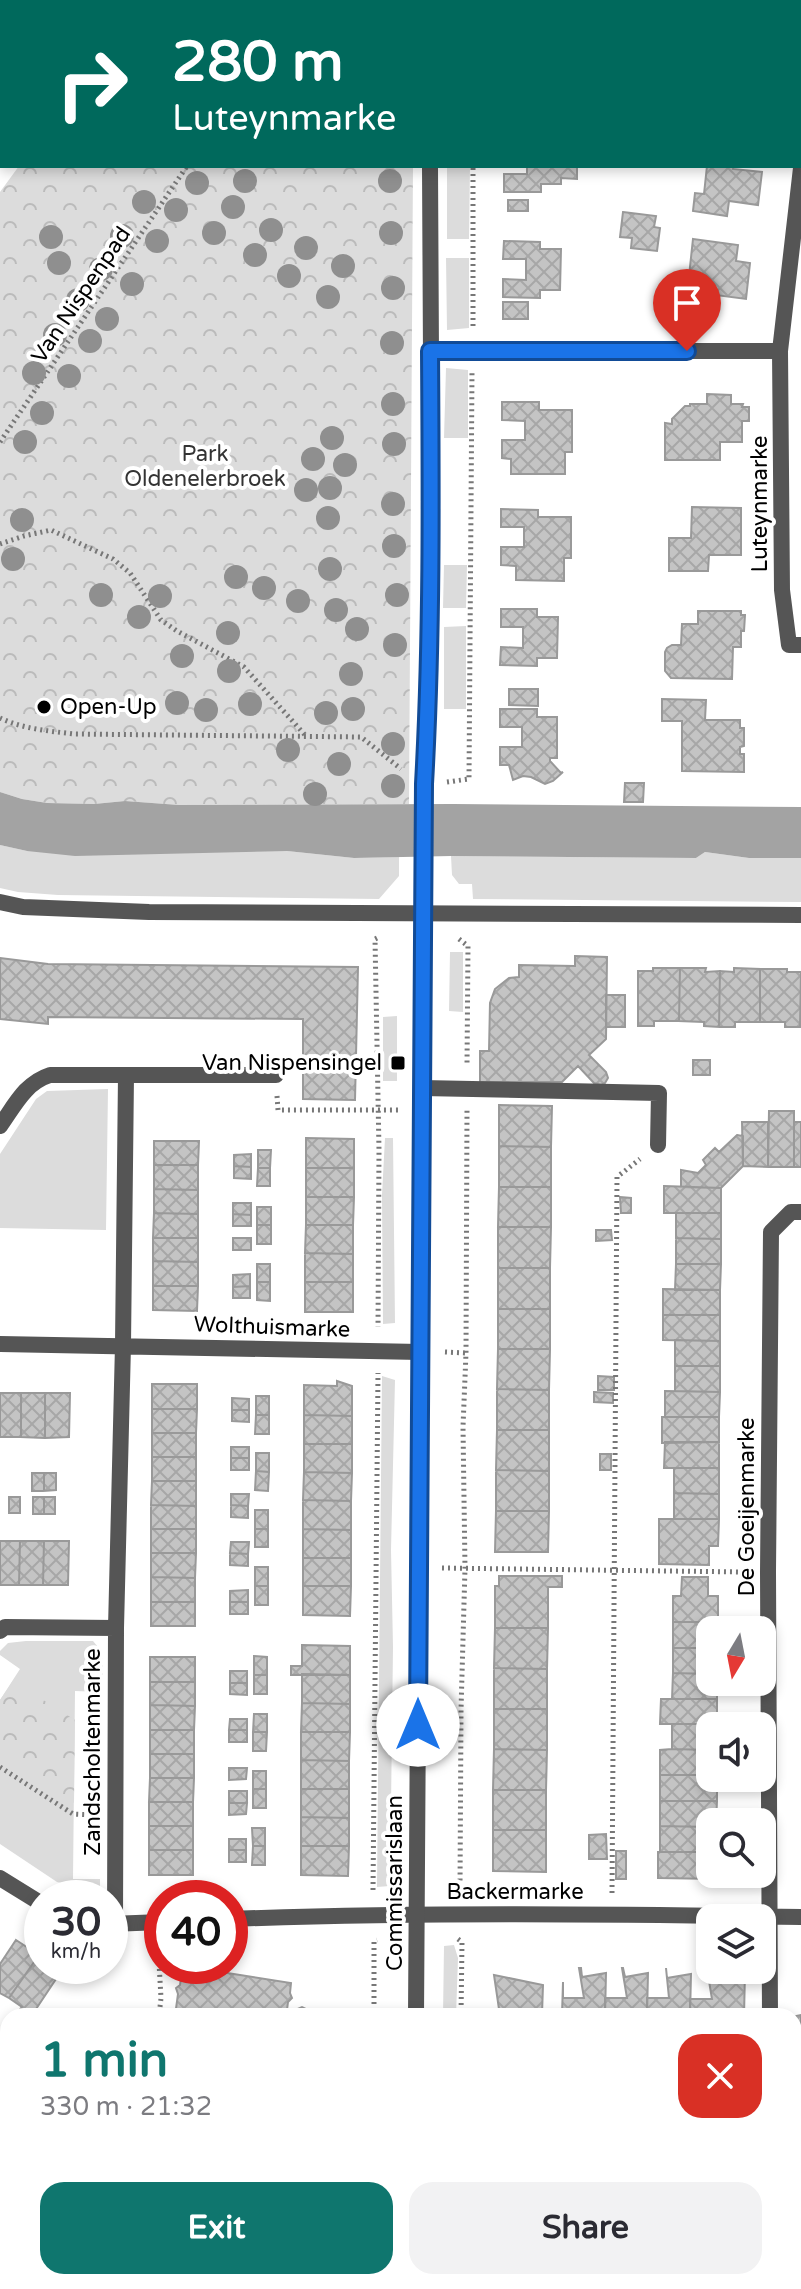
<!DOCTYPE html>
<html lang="en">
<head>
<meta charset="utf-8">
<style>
	:root { --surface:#fff; --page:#f2f2f3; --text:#2b2b33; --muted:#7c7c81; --accent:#0f766e }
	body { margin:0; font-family:"Varela Round",sans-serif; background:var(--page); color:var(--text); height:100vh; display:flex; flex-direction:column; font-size:30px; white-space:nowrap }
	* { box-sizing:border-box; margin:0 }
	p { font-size:26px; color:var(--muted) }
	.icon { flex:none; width:44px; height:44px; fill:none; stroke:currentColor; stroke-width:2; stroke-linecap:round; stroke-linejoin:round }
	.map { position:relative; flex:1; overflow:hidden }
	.side { position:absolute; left:0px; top:2008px; width:802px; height:282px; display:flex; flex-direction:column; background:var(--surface); border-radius:24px 24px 0 0; box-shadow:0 4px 12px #0003 }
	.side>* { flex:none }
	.guide { position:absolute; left:0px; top:0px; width:802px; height:168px; box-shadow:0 4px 12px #0003; background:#00695c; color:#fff; overflow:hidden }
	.needle { width:52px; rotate:190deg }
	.controls { position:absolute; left:696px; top:1616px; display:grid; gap:16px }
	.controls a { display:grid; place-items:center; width:80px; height:80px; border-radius:16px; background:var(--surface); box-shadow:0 4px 12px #0003; font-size:40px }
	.speed { position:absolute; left:24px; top:1880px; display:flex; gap:16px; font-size:40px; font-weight:700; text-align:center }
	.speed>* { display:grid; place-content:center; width:104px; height:104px; border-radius:50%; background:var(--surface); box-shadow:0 4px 12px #0003; line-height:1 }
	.speed small { font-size:20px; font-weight:400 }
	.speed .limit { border:12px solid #d22; background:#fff; color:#111 }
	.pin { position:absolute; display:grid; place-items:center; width:68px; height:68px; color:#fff; margin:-82px -34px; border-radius:50% 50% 50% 0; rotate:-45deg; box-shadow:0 0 8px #0007 }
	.pin .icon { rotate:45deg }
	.me { position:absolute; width:88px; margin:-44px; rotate:0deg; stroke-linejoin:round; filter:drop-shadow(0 0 6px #0008) }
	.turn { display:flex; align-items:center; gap:28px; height:168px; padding:0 40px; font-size:36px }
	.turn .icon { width:104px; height:104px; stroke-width:2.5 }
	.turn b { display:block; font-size:56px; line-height:68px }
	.round { display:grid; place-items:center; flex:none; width:84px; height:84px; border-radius:24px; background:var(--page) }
	.headline { display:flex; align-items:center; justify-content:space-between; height:136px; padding:0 40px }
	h1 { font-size:48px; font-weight:700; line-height:60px; color:var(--accent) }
	.primary-button { display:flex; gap:16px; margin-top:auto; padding:16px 40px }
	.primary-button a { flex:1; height:92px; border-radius:24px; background:var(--accent); color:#fff; font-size:32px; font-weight:700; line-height:92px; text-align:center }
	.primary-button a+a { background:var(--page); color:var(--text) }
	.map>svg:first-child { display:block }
</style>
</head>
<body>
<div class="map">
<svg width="801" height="2289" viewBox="0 0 801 2289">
	<defs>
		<pattern id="park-crowns" width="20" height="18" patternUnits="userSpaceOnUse" patternTransform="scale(2)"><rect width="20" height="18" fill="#dcdcdc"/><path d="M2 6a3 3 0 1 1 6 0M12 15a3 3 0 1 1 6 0" fill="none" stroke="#bbb"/></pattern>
		<pattern id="building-cross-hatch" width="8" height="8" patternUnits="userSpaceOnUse" patternTransform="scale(2)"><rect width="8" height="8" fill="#c4c4c4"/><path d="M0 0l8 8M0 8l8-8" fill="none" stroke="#a7a7a7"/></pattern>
	</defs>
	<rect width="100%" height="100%" fill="#fff"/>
	<path fill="#dcdcdc" d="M447,166h23l-1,73h-22z
		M446,258h23v70l-22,2z
		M446,368l22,2v68h-24z
		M444,565h23l-1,43h-23z
		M466,626v83h-22v-82z
		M0,845l27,6h260l67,7 45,-1v19l-20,23 -321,-4 -40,-3 -18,-4z
		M705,852l44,6h52v44l-328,-3 -1,-15h-13l-7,-9 -1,-19 245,2z
		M450,952h13v60l-14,-1z
		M397,1016v65h-14v-64z
		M108,1089l-2,141 -106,-2v-74l36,-55 11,-8z
		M385,1138h8l2,185 -12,1 -1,-129z
		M382,1376l13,4 -4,170 2,97 -3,239 -13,1z
		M26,1641h67l10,12 -1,39 -27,-1 -2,188h27v7h-30l-13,-4 -57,-38v-144l20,-31 -20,-14v-4l8,-8z
		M454,1945l4,13 -2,58h-13l1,-70z"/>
	<path fill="url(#park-crowns)" d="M19,166h394l-4,638 -230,1 -54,-4 -31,3 -47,-1 -25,-4 -22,-7v-600z
		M13,1681l62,39 -1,83 -74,-46v-57z"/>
	<path fill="#a3a3a3" d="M0,792l22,7 25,4 47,1 31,-3 54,4 274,-1 348,3v51h-52l-44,-6 -9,6 -245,-2 -97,2 -67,-7 -212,5 -48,-5 -27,-6z"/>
	<path fill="url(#building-cross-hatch)" stroke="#999" stroke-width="2" d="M527,166h50v13l-16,-1v6h-20v8h-37v-18h23z
		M707,166h27l-1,3 29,3 -4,33 -29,-4 -2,15 -34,-5 2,-18 9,1z
		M508,200h20v11h-20z
		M623,212l33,4 -2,11 6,1 -3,23 -26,-3 1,-10 -12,-1z
		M693,239l45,6 -2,16 14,2 -4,36 -46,-6 1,-6 -8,-3 -4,-8z
		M504,241l36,1v7h21l-1,41h-20v8l-37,-1v-18l23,1v-21h-23z
		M503,302h25v17h-25z
		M707,394l24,1v9h12l-1,3h7v14h-7v21h-22v18h-55v-37l7,1v-5l13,-13h5v-2h17z
		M502,402h37v8h33v42h-7v22h-54v-15l-9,-1v-18h23v-19l-23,-1z
		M692,507l49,1v47h-32l-1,16h-39v-33h22z
		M501,509l37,1v7h33v41h-7v23l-48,-1v-14l-15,-1v-18h23v-20h-23z
		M501,609h36v8h21l-1,41h-20v8l-37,-1 1,-18 22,1v-21h-22z
		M698,611h43v4h4l-1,16h-3v16h-8l-1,32 -61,-1 -6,-7v-19l2,-4 5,-3h9l1,-21h16z
		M509,689h29v17l-29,-1z
		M662,699l44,1 -1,20h35v8h4v18l-4,1v7h4v18l-62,-1v-50h-20z
		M500,709h37v8h20v41h-7v3l11,12 2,-1 -10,9 -8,3 -14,-7 -8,-1 -10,4 -4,-15h-9v-18h22v-20h-22z
		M625,783h19l-1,19h-19z
		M575,956l32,1 -1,82 -17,16 17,17 2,6 -3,5 -4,2 -7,-2 -16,-17 -16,16h-82v-31h9l1,-48 5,-14 14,-11 10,-1v-12l56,1z
		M0,958l48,6 310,3 -3,133 -52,-1v-80l-255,-2v7l-48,-5z
		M653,968h27l-1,53h-25v5h-16v-55h15z
		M680,968h26l-1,4 15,-1 -1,56 -15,-1v-4l-25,-1z
		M734,968l26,1v53h-25v5h-16l1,-56 14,1z
		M760,969h27v3h14l-1,55h-15v-5h-25z
		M606,995h19v32h-19z
		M693,1060h17v15h-17z
		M499,1105l53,1 -1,41 -52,-1z
		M769,1111h25v56h-26z
		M742,1122h26v45l-25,-1z
		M794,1122h7v45h-7z
		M737,1135l6,1v30l-22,22 -40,-1v-17l17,3 8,-8 -3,-5 12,-12 4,4z
		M306,1138l48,1v29h-48z
		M154,1141h45l-1,24h-44z
		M499,1146l52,1v40h-52z
		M258,1150h13l-1,18h-12z
		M251,1154v13l-17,-1v-11z
		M154,1165h44v25l-44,-1z
		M234,1166l17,1v12l-17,-1z
		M258,1168h12v18h-13z
		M306,1168h48v29h-48z
		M664,1186l57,2v25h-57z
		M499,1187h52v40h-53z
		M154,1189l44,1v24l-44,-1z
		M306,1197h48l-1,28h-47z
		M620,1197l11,1v15h-10z
		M233,1203h18v12l-18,-1z
		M257,1207h14v18h-14z
		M154,1213l44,1v24h-45z
		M676,1213h45v26l-45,-1z
		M233,1214l18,1v11h-18z
		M257,1225h14v19h-14z
		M306,1225h47v29l-48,-1z
		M498,1227h53l-1,41h-52z
		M596,1230h15l1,10 -16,1z
		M153,1238h45v24l-45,-1z
		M233,1238h18v12h-18z
		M676,1238l45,1v25h-45z
		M305,1253l48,1v28h-48z
		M153,1261l45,1v24h-45z
		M257,1264h13v18h-13z
		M676,1264h45l-1,26h-45z
		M498,1268h52v41h-52z
		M250,1274v12l-17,1v-12z
		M257,1282h13v19l-13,-1z
		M305,1282h48v30h-48z
		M153,1286h45l-1,25 -44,-1z
		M250,1286v12h-17v-11z
		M663,1289l57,1v25h-57z
		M498,1309h52v40h-52z
		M663,1315h57v26l-57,-1z
		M675,1340l45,1v25h-45z
		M498,1349h52l-1,41 -52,-1z
		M675,1366h45v26l-45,-1z
		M598,1376l16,1v13h-16z
		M337,1381l15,5v30l-48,-1v-30l33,1z
		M152,1384h45v25h-45z
		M497,1389l52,1v40h-52z
		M665,1391l55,1 -1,25h-54z
		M594,1392l19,1v10l-19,-1z
		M0,1393h21v44h-21z
		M21,1393h24v45l-24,-1z
		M45,1393h25l-1,44 -24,1z
		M256,1396h13v19h-13z
		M232,1398l17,1v11h-17z
		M152,1409h45l-1,24h-44z
		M232,1410h17v12l-17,-1z
		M256,1415h13v19h-14z
		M304,1415l48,1v28h-48z
		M662,1417h57v25l-57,1z
		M497,1430h52v41l-53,-1z
		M152,1433h44v24h-44z
		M665,1442h54v26h-55z
		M304,1444h48v29l-48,-1z
		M231,1447h18v11h-18z
		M256,1453h13v19l-13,-1z
		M600,1454h11v16h-11z
		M152,1457h44v24h-44z
		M231,1458h18v12h-18z
		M674,1468h45v26l-45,-1z
		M496,1470l53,1v40h-53z
		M256,1471l13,1 -1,19 -13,-1z
		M304,1472l48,1 -1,28 -48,-1z
		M32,1473h12v18h-12z
		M44,1473h12v17l-12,1z
		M152,1481h44v25l-45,-1z
		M674,1493l45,1v25h-45z
		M231,1494h18l-1,12 -17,-1z
		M9,1497h11v16h-11z
		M33,1497h11v17h-11z
		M44,1497h11v17h-11z
		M303,1500l48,1v29l-48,-1z
		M151,1505l45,1v23h-45z
		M231,1505l17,1v12l-17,-1z
		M255,1510h13v19h-13z
		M496,1511h53l-1,41h-53z
		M659,1519h60l-1,27h-9v19l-50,-1z
		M151,1529h45v24h-45z
		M255,1529h13v18h-13z
		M303,1529l48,1v28h-48z
		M0,1541h20l-1,44h-19z
		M20,1541h24l-1,44h-24z
		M44,1541h25l-1,44h-25z
		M231,1542h18l-1,12 -18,-1z
		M151,1553h45l-1,25 -44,-1z
		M230,1553l18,1v12l-18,-1z
		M303,1558h48v28h-48z
		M255,1567h13v19h-13z
		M499,1576h63v11h-14v41h-53v-42h4z
		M151,1577l44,1v24h-44z
		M682,1577h26v19h10v26h-45v-26h8z
		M255,1586h13v19h-13z
		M303,1586h48l-1,30 -47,-1z
		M248,1590v12h-18v-11z
		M151,1602h44v24h-44z
		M230,1602h18v12h-18z
		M673,1622h45v8h-8v18h-37z
		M495,1628h53l-1,41 -53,-1z
		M302,1645l48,1v29h-59v-9h11z
		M673,1648h37v26l-37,-1z
		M254,1656l13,1v18h-13z
		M150,1657h45v25h-45z
		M494,1668l53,1v40h-53z
		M230,1671h17v12h-17z
		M673,1673l37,1v8h7v17h-45z
		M302,1674l48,1v29l-48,-1z
		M254,1675h13v19h-13z
		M150,1682h45v24l-45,-1z
		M230,1683h17v12l-17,-1z
		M661,1699h56v25h-57z
		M302,1703l48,1v28h-49z
		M150,1705l45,1 -1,24h-44z
		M494,1709h53v41l-53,-1z
		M254,1714h13v18h-14z
		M230,1719h17v11h-18z
		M672,1724h45l-7,2v24l-38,-1z
		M150,1730h44v24h-44z
		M229,1730h18v12h-18z
		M253,1732h14l-1,19h-13z
		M301,1732h49l-1,29 -48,-1z
		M494,1749l53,1 -1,40h-53z
		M672,1749l38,1v25h-50v-25z
		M150,1754h44v24h-44z
		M301,1760l48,1v28h-48z
		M229,1768h18l-1,11 -17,1z
		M253,1771h13v18h-13z
		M660,1775h50v3h7v23h-57z
		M150,1778h44l-1,24h-44z
		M253,1789h13v19h-13z
		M301,1789h48v29l-48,-1z
		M493,1790h53v40h-53z
		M229,1791h18v12h-18z
		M660,1801h57l-1,21h-6v5l-50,-1z
		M149,1802h44v24h-44z
		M229,1803h18l-1,11 -17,1z
		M301,1817l48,1v28h-48z
		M149,1826h44v24h-44z
		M660,1826l50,1v25h-50z
		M252,1828h13v18h-12z
		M493,1830h53v42l-53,-1z
		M606,1834l1,25h-18v-24z
		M229,1839h17v11h-17z
		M253,1846h12v19h-13z
		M301,1846h48l-1,30 -47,-1z
		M149,1850h44v25h-44z
		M229,1850h17v12h-17z
		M616,1851h10v28h-10z
		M658,1852h52v22h6v5l-58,-1z
		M16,1940l23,15 -30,43 -9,-5v-29z
		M39,1955l3,2v9h14l6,4 -30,45 -18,1 8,-9 -13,-9z
		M183,1966l108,17 -1,10 2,5 -4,4 -1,8 6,1 9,-4 6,3 2,5 -135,1 3,-22 -2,-6 4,-3z
		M579,1968h2l1,9 24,-4 -1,43h-43l1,-34v16h21z
		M622,1968h1l2,9 23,-4 -1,43h-42v-18h22z
		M666,1968l1,10 24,-4 -1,42h-43v-18h22z
		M707,1969l2,9 36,-6 -1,44h-54v-17h22z
		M494,1975l49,10 -1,29 20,1 1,-33 -1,34h-62z
		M801,2015v35h-5v-34z
		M8,2271v11h22l2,7h-32l5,-3 -4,-13z
		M170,2282h57v7h-57z
		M281,2282h53l-1,7h-13z
		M491,2282h60v7h-61z
		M689,2282v7h-42v-6z"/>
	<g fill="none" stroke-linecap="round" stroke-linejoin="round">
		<path stroke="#777" stroke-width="5" stroke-dasharray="2 4" stroke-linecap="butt" d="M468,0v2
			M296,2l2,-2
			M473,326v-160
			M0,442l187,-276
			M0,544l24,-8 27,-6 62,29 17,14 31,47 16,11 67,36 61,68
			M0,718c23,11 49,13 74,16l287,3 40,32
			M447,782l22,-3 3,-407
			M377,938l-2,1 4,211 -1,177
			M459,939l9,7 -1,118
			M277,1096l1,14h120
			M445,1352l21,1
			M442,1568l302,4
			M0,1767l73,47 20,1
			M373,1890l5,-517
			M457,1891l3,-2 1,-179 4,-142 -2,-141 3,-74 1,-243
			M612,1893l5,-716 23,-18
			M458,1939l4,3 -1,74
			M158,1945l3,53 -2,18
			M374,2016v-75l3,-1
			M0,2172l8,5
			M0,2249l8,-7
			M250,2289v-7
			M371,2289v-7
			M458,2289v-7"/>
		<path stroke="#555" stroke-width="16" d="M422,1088l237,5 -1,52"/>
		<path stroke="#555" stroke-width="16" d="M801,168l-21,183 2,239 7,55h12
			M430,351h350
			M0,902l23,5 126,5 652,3
			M0,1126c15,-21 25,-43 50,-51h226
			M0,1344l420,8
			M0,1631l5,-4 111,1
			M0,1878l42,26
			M230,1919c190,-7 381,-5 571,-2
			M115,1923l1,-295 7,-283 3,-270
			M110,1924l52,-2
			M770,2016l-2,-444 3,-340 20,-20h10
			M768,2289v-7"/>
		<path stroke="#555" stroke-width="16" d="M425,0v2
			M416,2016l8,-1232 8,-233 -2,-385
			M414,2289l1,-7"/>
	</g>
	<g fill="#8f8f8f">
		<circle cx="245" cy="181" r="12"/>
		<circle cx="390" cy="181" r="12"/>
		<circle cx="197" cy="183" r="12"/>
		<circle cx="144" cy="202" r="12"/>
		<circle cx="233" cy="207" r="12"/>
		<circle cx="176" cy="210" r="12"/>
		<circle cx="271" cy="230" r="12"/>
		<circle cx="214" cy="233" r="12"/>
		<circle cx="391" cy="233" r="12"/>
		<circle cx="122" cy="236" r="12"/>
		<circle cx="51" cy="237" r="12"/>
		<circle cx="157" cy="241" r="12"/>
		<circle cx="306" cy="248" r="12"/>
		<circle cx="255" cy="255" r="12"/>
		<circle cx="59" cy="263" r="12"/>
		<circle cx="343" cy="266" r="12"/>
		<circle cx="101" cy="269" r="12"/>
		<circle cx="289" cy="276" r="12"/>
		<circle cx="132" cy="284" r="12"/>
		<circle cx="393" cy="288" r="12"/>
		<circle cx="328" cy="297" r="12"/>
		<circle cx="78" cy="300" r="12"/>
		<circle cx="107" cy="319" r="12"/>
		<circle cx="55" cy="335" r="12"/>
		<circle cx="90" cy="341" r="12"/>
		<circle cx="392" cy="343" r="12"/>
		<circle cx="34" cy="373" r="12"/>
		<circle cx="69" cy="376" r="12"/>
		<circle cx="393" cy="404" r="12"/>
		<circle cx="42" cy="413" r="12"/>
		<circle cx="332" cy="438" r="12"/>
		<circle cx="25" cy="442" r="12"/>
		<circle cx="394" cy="444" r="12"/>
		<circle cx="313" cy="459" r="12"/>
		<circle cx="345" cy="465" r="12"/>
		<circle cx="330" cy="488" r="12"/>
		<circle cx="306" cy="490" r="12"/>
		<circle cx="393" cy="504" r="12"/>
		<circle cx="328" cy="518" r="12"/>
		<circle cx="22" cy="520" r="12"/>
		<circle cx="394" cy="546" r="12"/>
		<circle cx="13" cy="559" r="12"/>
		<circle cx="330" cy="569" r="12"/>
		<circle cx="236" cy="577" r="12"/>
		<circle cx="264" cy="588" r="12"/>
		<circle cx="101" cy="595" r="12"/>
		<circle cx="397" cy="595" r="12"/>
		<circle cx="160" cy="596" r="12"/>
		<circle cx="298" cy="601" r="12"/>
		<circle cx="336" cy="610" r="12"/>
		<circle cx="139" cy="617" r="12"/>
		<circle cx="357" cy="629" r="12"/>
		<circle cx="228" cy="633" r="12"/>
		<circle cx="395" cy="645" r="12"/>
		<circle cx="182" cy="656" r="12"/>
		<circle cx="229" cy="671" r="12"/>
		<circle cx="351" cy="674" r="12"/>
		<circle cx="177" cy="703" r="12"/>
		<circle cx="250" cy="704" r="12"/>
		<circle cx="353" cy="709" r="12"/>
		<circle cx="206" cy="710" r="12"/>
		<circle cx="326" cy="713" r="12"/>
		<circle cx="393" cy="744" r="12"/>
		<circle cx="288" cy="750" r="12"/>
		<circle cx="339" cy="764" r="12"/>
		<circle cx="393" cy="786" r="12"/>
		<circle cx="315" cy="794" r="12"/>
	</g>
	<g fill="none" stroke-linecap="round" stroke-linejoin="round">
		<defs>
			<path id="route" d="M418,1725l6,-941c8,-144 7,-289 6,-433h257"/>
		</defs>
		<use href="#route" stroke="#114b97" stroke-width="20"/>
		<use href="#route" stroke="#1a73e8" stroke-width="14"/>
	</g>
	<g fill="#000" stroke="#fff" stroke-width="3">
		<circle cx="44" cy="707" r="8"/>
		<rect x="390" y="1055" width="16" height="16" rx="4"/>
	</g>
	<g text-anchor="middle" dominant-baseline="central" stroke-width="8" stroke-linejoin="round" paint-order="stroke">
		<g font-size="22" fill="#000" stroke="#fff">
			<text transform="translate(81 295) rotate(-56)">Van Nispenpad</text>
			<text transform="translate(760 504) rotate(-90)">Luteynmarke</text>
			<text transform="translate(272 1327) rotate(2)">Wolthuismarke</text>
			<text transform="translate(747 1507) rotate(-90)">De Goeijenmarke</text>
			<text transform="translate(93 1752) rotate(-90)">Zandscholtenmarke</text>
			<text transform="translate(395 1883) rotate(-90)">Commissarislaan</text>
			<text x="515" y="1892">Backermarke</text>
		</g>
		<g font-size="22" fill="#333" stroke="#fff">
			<text x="205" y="454">Park<tspan x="205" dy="25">Oldenelerbroek</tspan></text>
		</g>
		<g font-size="22" fill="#000" stroke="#fff" text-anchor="start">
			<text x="60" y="707">Open-Up</text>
			<text x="382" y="1063" text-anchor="end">Van Nispensingel</text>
		</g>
	</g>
</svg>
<div class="controls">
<a><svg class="needle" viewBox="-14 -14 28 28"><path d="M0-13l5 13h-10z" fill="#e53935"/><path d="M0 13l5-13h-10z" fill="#7c7c81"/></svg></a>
<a><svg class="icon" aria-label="sound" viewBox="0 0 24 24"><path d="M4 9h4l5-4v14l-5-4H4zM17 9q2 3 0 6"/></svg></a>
<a><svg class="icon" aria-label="search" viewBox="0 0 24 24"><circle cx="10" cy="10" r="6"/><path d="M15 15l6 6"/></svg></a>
<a><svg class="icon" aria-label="layers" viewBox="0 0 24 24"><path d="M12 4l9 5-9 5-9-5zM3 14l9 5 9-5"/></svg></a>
</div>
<div class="speed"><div>30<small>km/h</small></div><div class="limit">40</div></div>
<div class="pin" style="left:687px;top:351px;background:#d93025"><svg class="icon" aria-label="arrive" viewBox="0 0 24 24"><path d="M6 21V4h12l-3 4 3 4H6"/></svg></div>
<svg class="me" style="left:418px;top:1725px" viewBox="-20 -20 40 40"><circle r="19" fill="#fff"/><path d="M0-13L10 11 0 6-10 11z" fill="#1a73e8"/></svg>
<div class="guide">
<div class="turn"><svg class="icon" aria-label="right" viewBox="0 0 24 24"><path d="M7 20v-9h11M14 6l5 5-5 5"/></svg><div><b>280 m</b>Luteynmarke</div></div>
</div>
<section class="side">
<div class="headline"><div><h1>1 min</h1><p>330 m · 21:32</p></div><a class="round" style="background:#d93025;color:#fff"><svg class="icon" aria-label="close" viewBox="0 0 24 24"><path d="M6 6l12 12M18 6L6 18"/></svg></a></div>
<div class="primary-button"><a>Exit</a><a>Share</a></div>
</section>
</div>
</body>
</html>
